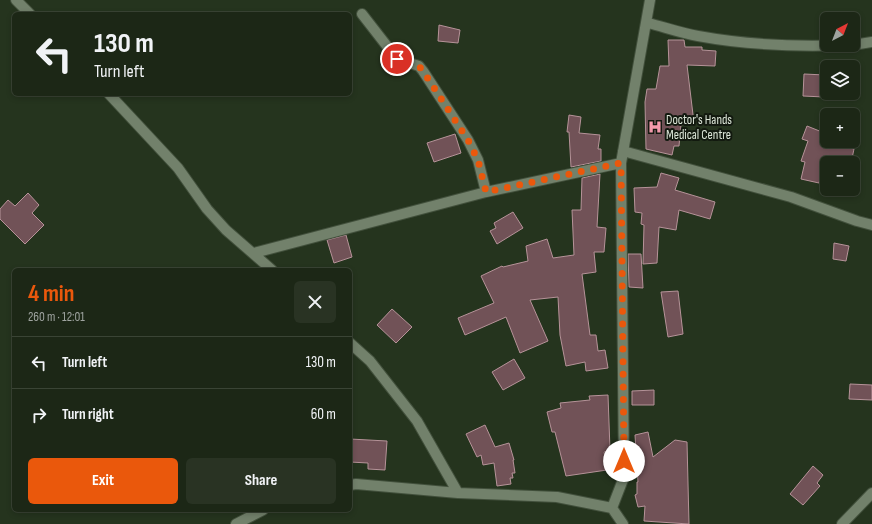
<!DOCTYPE html>
<html lang="en">
<head>
<meta charset="utf-8">
<style>
	:root { --surface:#1c2716; --page:#293323; --text:#f1f3f6; --muted:#a0a5a1; --line:#3a4435; --accent:#ea580c }
	body { margin:0; font-family:"Sofia Sans Condensed",sans-serif; background:var(--page); color:var(--text); height:100vh; display:flex; flex-direction:column; font-size:15px; white-space:nowrap }
	* { box-sizing:border-box; margin:0 }
	p { font-size:13px; color:var(--muted) }
	.icon { flex:none; width:22px; height:22px; fill:none; stroke:currentColor; stroke-width:2; stroke-linecap:round; stroke-linejoin:round }
	.map { position:relative; flex:1; overflow:hidden }
	.drawer { position:absolute; left:12px; top:268px; width:340px; height:244px; display:flex; flex-direction:column; background:var(--surface); border-radius:6px; box-shadow:0 2px 6px #0003,0 0 0 1px var(--line) }
	.drawer>* { flex:none }
	.guide { position:absolute; left:12px; top:12px; width:340px; height:84px; border-radius:6px; box-shadow:0 2px 6px #0003,0 0 0 1px var(--line); background:#1c2716; color:var(--text); overflow:hidden }
	.needle { width:26px; rotate:42deg }
	.fabs { position:absolute; left:820px; top:12px; display:grid; gap:8px }
	.fabs a { display:grid; place-items:center; width:40px; height:40px; border-radius:6px; background:var(--surface); box-shadow:0 2px 6px #0003,0 0 0 1px var(--line); font-size:20px }
	.pin { position:absolute; display:grid; place-items:center; width:34px; height:34px; color:#fff; margin:-17px; border:2px solid #fff; border-radius:50%; box-shadow:0 1px 4px #0007 }
	.me { position:absolute; width:44px; margin:-22px; rotate:0deg; stroke-linejoin:round; filter:drop-shadow(0 0 3px #0008) }
	.turn { display:flex; align-items:center; gap:14px; height:84px; padding:0 16px; font-size:18px }
	.turn .icon { width:52px; height:52px; stroke-width:2.5 }
	.turn b { display:block; font-size:28px; line-height:34px }
	.round { display:grid; place-items:center; flex:none; width:42px; height:42px; border-radius:6px; background:var(--page) }
	.overview { display:flex; align-items:center; justify-content:space-between; height:68px; padding:0 16px }
	h1 { font-size:24px; font-weight:700; line-height:30px; color:var(--accent) }
	.cta { display:flex; gap:8px; margin-top:auto; padding:8px 16px }
	.cta a { flex:1; height:46px; border-radius:6px; background:var(--accent); color:#fff; font-size:16px; font-weight:700; line-height:46px; text-align:center }
	.cta a+a { background:var(--page); color:var(--text) }
	ul { padding:0; list-style:none }
	li { display:flex; align-items:center; gap:12px; height:52px; padding:0 16px; border-top:1px solid var(--line) }
	li div { flex:1 }
	li b { display:block; font-size:15px }
	li em { font-style:normal }
	.map>svg:first-child { display:block }
</style>
</head>
<body>
<div class="map">
<svg width="872" height="524" viewBox="0 0 872 524">
	<rect width="100%" height="100%" fill="#25341e"/>
	<path fill="#715257" stroke="#b69399" d="M439,25l21,5 -2,13 -20,-2z
		M668,40h16l1,7h17v3l14,1 -1,15 -28,-1 7,58 -13,2 -2,21h-5l-2,9 -26,-6 -1,-47 2,-13h9l4,-23h9z
		M804,74l21,1 -1,22 -21,-1z
		M569,115l12,2 -2,16 21,2 -2,14h3v12l-30,6 -2,-35h-2z
		M807,126l20,8v7h24l-1,7 4,1 -3,14 -26,-6 -6,26 -18,-4 4,-17 -4,-1 7,-20 -6,-2z
		M455,134l6,19 -27,9 -7,-19z
		M661,173l18,5 -4,12 40,12 -5,17 -31,-9 -3,20 -17,-3 -2,36 -14,1 1,-39 -3,-1 1,-11 -7,-1 -1,-24 23,-1z
		M600,174l-3,53 9,1 -2,24h-10l2,20 -14,2 8,61h6l2,16 7,-1 3,18 -22,3 -1,-9 -19,4 -6,-31 -2,-38 -28,3 18,41 -28,12 -14,-36 -41,18 -7,-17 36,-15 -13,-27 21,-10 1,1 25,-6 -2,-15 21,-7 6,19 21,-3 -2,-45h9l1,-32z
		M28,193l11,12 -7,8 12,12 -19,19 -25,-25v-10l8,-9 7,6z
		M513,212l10,16 -26,16 -7,-13 6,-3 -2,-5z
		M346,235l6,22 -18,6 -7,-23z
		M834,243l15,3 -3,15 -13,-2z
		M628,254h13l2,34 -14,-1z
		M678,291l5,43 -15,3 -7,-45z
		M392,309l20,18 -16,16 -19,-18z
		M514,359l11,19 -22,12 -11,-18z
		M850,384l22,1v15l-23,-1z
		M654,390v15h-22v-14z
		M608,395l2,55 -6,2 3,18 -41,6 -11,-44h-3l-5,-20 14,-4 -1,-5 30,-3 -1,-4z
		M485,425l10,22 14,-4 5,17h-1l2,13h-3l1,5h-3l1,6 -14,2 -3,-23 -11,2 -2,-10 -4,2 -11,-23z
		M648,432l5,25 22,-17 12,2 2,82 -45,-3 1,-15 -7,1 -3,-12 2,-1v-12h1l-3,-47z
		M350,439l37,2 -2,29 -17,-1v-6l-18,-1z
		M813,466l10,9 -6,8 3,3 -17,19 -13,-11z"/>
	<g fill="none" stroke-linecap="round" stroke-linejoin="round">
		<defs>
			<path id="minor" d="M16,0l14,14
				M362,14l35,45 22,7 4,5 45,69 10,20 8,32
				M648,23c16,4 33,10 50,13 49,9 98,11 148,9
				M853,45l19,-3
				M109,94l69,74 29,41 19,21 46,40
				M623,151l168,46 66,24 15,4
				M254,253l232,-61 135,-29
				M350,343l20,18 47,60 41,72
				M350,485l6,-1 102,9 99,4 55,11 11,16
				M612,508l12,-31 -3,-314 29,-163
				M236,524l27,-14
				M842,524l30,-31"/>
		</defs>
		<use href="#minor" stroke="#42503c" stroke-width="12"/>
		<use href="#minor" stroke="#72816b" stroke-width="10"/>
	</g>
	<g fill="none" stroke-linecap="round" stroke-linejoin="round">
		<path stroke="#ea580c" stroke-width="7" stroke-dasharray="0 12.6" d="M397,59l22,7 4,5 45,69 10,20 8,32 135,-29 3,298"/>
	</g>
	<defs>
		<symbol id="hospital-bare" viewBox="-9 -9 18 18"><path d="M-5-5h3v3.5h4V-5h3V5h-3V1.5h-4V5h-3Z" fill="#f39aac" stroke="#12190f" stroke-width="2.5" paint-order="stroke"/></symbol>
	</defs>
	<g fill-rule="evenodd">
		<use href="#hospital-bare" x="645" y="117" width="20" height="20"/>
	</g>
	<g text-anchor="middle" dominant-baseline="central" stroke-width="4" stroke-linejoin="round" paint-order="stroke">
		<g font-size="13" fill="#dce6d8" stroke="#12190f" text-anchor="start">
			<text x="666" y="120">Doctor's Hands<tspan x="666" dy="15">Medical Centre</tspan></text>
		</g>
	</g>
</svg>
<div class="fabs">
<a><svg class="needle" viewBox="-14 -14 28 28"><path d="M0-13l5 13h-10z" fill="#e53935"/><path d="M0 13l5-13h-10z" fill="#a0a5a1"/></svg></a>
<a><svg class="icon" aria-label="layers" viewBox="0 0 24 24"><path d="M12 4l9 5-9 5-9-5zM3 14l9 5 9-5"/></svg></a>
<a>+</a>
<a>−</a>
</div>
<div class="pin" style="left:397px;top:59px;background:#d93025"><svg class="icon" aria-label="arrive" viewBox="0 0 24 24"><path d="M6 21V4h12l-3 4 3 4H6"/></svg></div>
<svg class="me" style="left:624px;top:461px" viewBox="-20 -20 40 40"><circle r="19" fill="#fff"/><path d="M0-13L10 11 0 6-10 11z" fill="#ea580c"/></svg>
<div class="guide">
<div class="turn"><svg class="icon" aria-label="left" viewBox="0 0 24 24"><path d="M17 20v-9H6M10 6l-5 5 5 5"/></svg><div><b>130 m</b>Turn left</div></div>
</div>
<section class="drawer">
<div class="overview"><div><h1>4 min</h1><p>260 m · 12:01</p></div><a class="round"><svg class="icon" aria-label="close" viewBox="0 0 24 24"><path d="M6 6l12 12M18 6L6 18"/></svg></a></div>
<ul>
<li><svg class="icon" aria-label="left" viewBox="0 0 24 24"><path d="M17 20v-9H6M10 6l-5 5 5 5"/></svg><div><b>Turn left</b></div><em>130 m</em></li>
<li><svg class="icon" aria-label="right" viewBox="0 0 24 24"><path d="M7 20v-9h11M14 6l5 5-5 5"/></svg><div><b>Turn right</b></div><em>60 m</em></li>
</ul>
<div class="cta"><a>Exit</a><a>Share</a></div>
</section>
</div>
</body>
</html>
